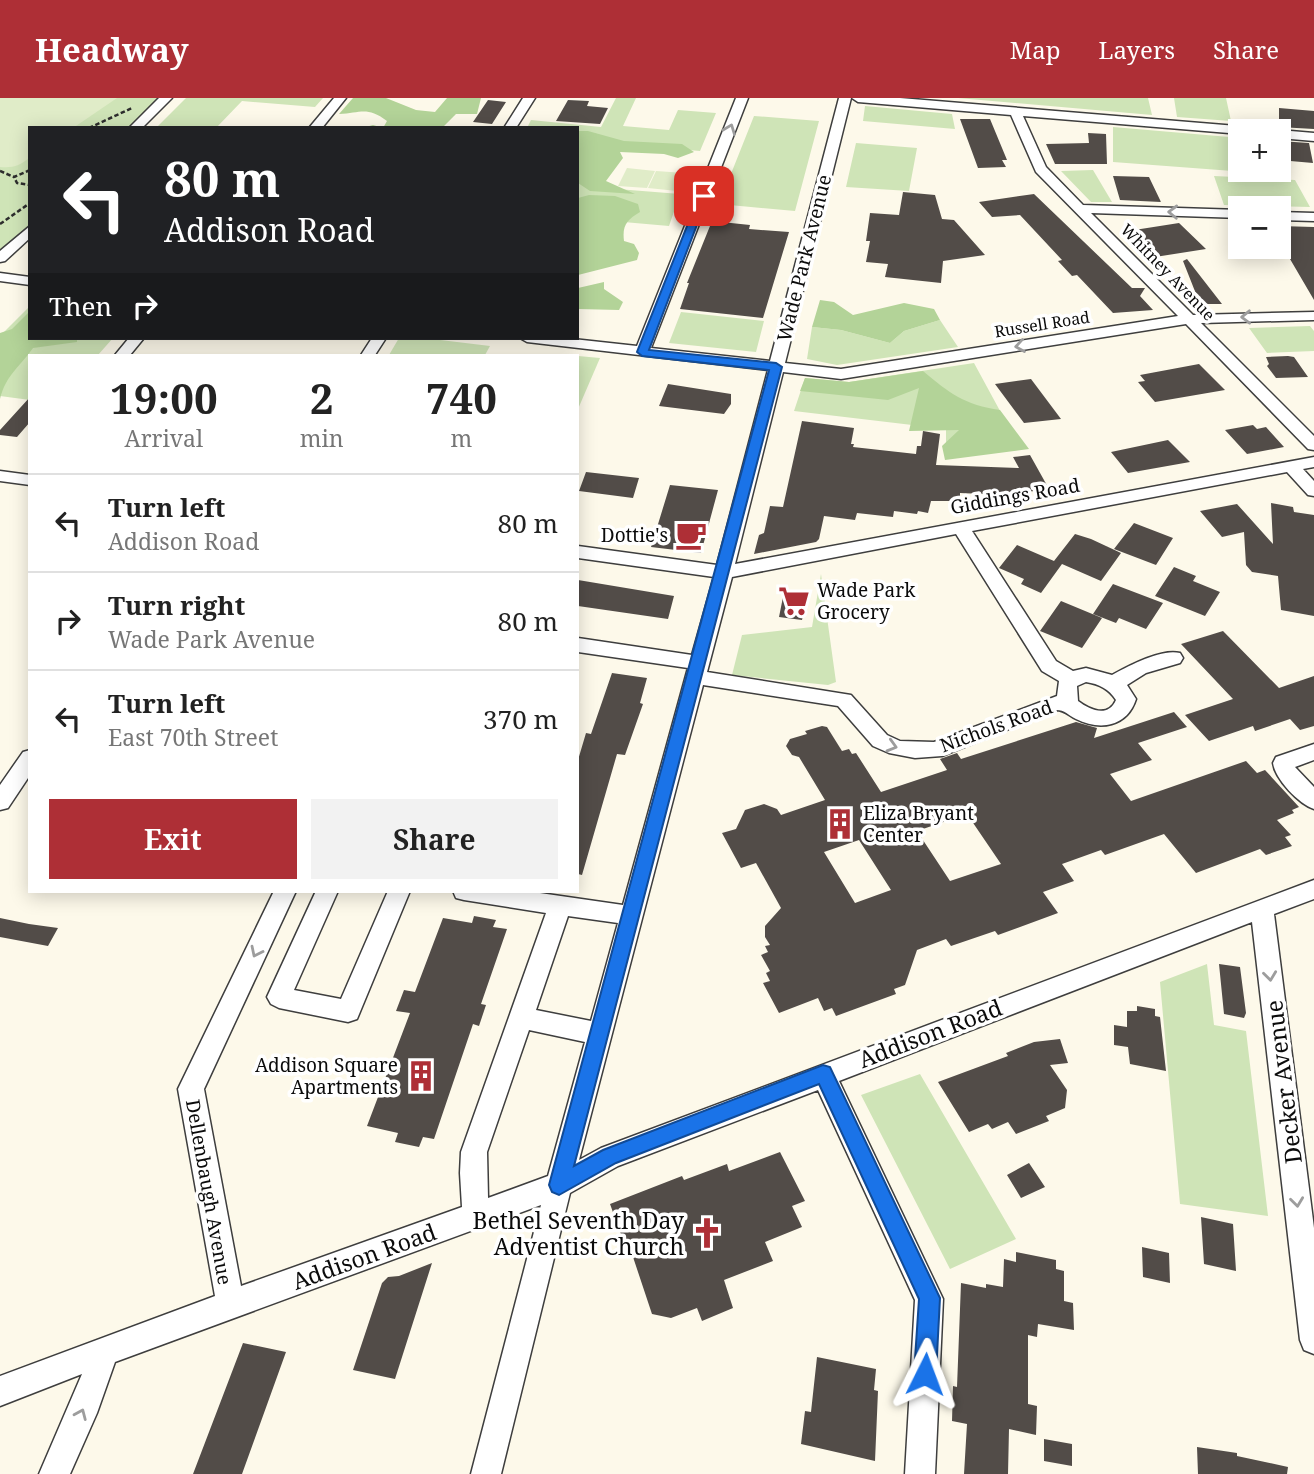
<!DOCTYPE html>
<html lang="en">
<head>
<meta charset="utf-8">
<style>
	:root { --surface:#fff; --page:#f2f2f2; --text:#222; --muted:#767676; --line:#e0e0e0; --accent:#ae2f36 }
	body { margin:0; font-family:"Noto Serif",serif; background:var(--page); color:var(--text); height:100vh; display:flex; flex-direction:column; font-size:26px; white-space:nowrap }
	* { box-sizing:border-box; margin:0 }
	p { font-size:23px; color:var(--muted) }
	.icon { flex:none; width:38px; height:38px; fill:none; stroke:currentColor; stroke-width:2; stroke-linecap:round; stroke-linejoin:round }
	.map { position:relative; flex:1; overflow:hidden }
	.side { position:absolute; left:28px; top:256px; width:551px; height:539px; display:flex; flex-direction:column; background:var(--surface); border-radius:0px; box-shadow:0 4px 18px #0003 }
	.side>* { flex:none }
	.top-card { position:absolute; left:28px; top:28px; width:551px; height:214px; border-radius:0px; box-shadow:0 4px 18px #0003; background:#202124; color:#fff; overflow:hidden }
	.controls { position:absolute; left:1228px; top:21px; display:grid; gap:14px }
	.controls a { display:grid; place-items:center; width:63px; height:63px; border-radius:0px; background:var(--surface); box-shadow:0 4px 18px #0003; font-size:35px }
	.pin { position:absolute; display:grid; place-items:center; width:60px; height:60px; color:#fff; margin:-30px; border-radius:14px; box-shadow:0 4px 10px #0006 }
	.me { position:absolute; width:77px; margin:-38px; rotate:3deg; stroke-linejoin:round; filter:drop-shadow(0 0 5px #0008) }
	.turn { display:flex; align-items:center; gap:24px; height:147px; padding:0 21px; font-size:32px }
	.turn .icon { width:91px; height:91px; stroke-width:2.5 }
	.turn b { display:block; font-size:49px; line-height:60px }
	.then { display:flex; align-items:center; height:66px; padding:0 21px; background:#0003; gap:14px; font-size:26px }
	.eta { display:flex; justify-content:space-evenly; align-items:center; height:119px; text-align:center }
	.eta b { font-size:42px; font-weight:700; line-height:49px }
	.action { display:flex; gap:14px; margin-top:auto; padding:14px 21px }
	.action a { flex:1; height:80px; border-radius:0px; background:var(--accent); color:#fff; font-size:28px; font-weight:700; line-height:80px; text-align:center }
	.action a+a { background:var(--page); color:var(--text) }
	ul { padding:0; list-style:none }
	li { display:flex; align-items:center; gap:21px; height:98px; padding:0 21px; border-top:2px solid var(--line) }
	li div { flex:1 }
	li b { display:block; font-size:26px }
	li em { font-style:normal }
	header { display:flex; align-items:center; gap:42px; box-sizing:border-box; height:98px; padding:0 35px; background:var(--accent); color:#fff }
	header strong { font-size:33px }
	nav { display:flex; gap:38px; margin-inline-start:auto; font-size:24px }
	.map>svg:first-child { display:block }
</style>
</head>
<body>
<header>
<strong>Headway</strong>
<nav><a>Map</a><a>Layers</a><a>Share</a></nav>
</header>
<div class="map">
<svg width="1314" height="1376" viewBox="0 0 1314 1376">
	<rect width="100%" height="100%" fill="#fdf9ea"/>
	<path fill="#cfe4b7" d="M0,0h167l-31,30h-106v102l-30,28z
		M186,0h137l-8,9 -73,-6 -26,27h-60z
		M616,0h20l-13,28 46,4 9,-20 38,3 -16,38 -106,-9 -16,33v-47h-51l4,-8 70,7z
		M958,0h190l4,17z
		M1174,0h52l5,23 -54,-4z
		M865,8l87,8 3,15 -92,-8z
		M754,18l65,5 -24,90 -76,-7z
		M1113,29l128,11v32l5,2 -133,-10z
		M856,45l61,5 -8,43 -63,-4z
		M1093,72l19,32h-21l-30,-31z
		M1214,78l81,4 15,27 -86,-2z
		M578,79l14,10 88,7 -11,32 -91,-8z
		M30,208v32h83l-15,17h-68v45l-30,-4v-60z
		M681,214l83,9 -8,31 -87,-9z
		M940,222l18,27 -121,18 -30,-6 5,-32 29,3 49,13 14,-12z
		M1310,228l4,5v20l-47,2 -18,-25z
		M399,240h25l66,8 -5,9h-96z
		M578,258l22,2 -22,51z
		M974,265l44,81 -72,13v-28l-152,-18 11,-33 44,4z
		M821,476l15,108 -8,3 -96,-10 10,-40 70,-8z
		M1207,866l7,61 32,6 22,185 -88,-12 -20,-222z
		M920,976l96,165 -66,30 -89,-174z"/>
	<path fill="#b3d398" d="M353,0h33l30,12 19,2 12,-14h34l-4,16h-21l-14,14h-80l11,-3 10,3 4,-7c-20,-15 -26,-8 -48,-7z
		M578,33h10l36,10 58,3 12,8 -16,6 -14,-4 -44,-2 3,6 -17,23 29,13 -45,-3 -12,-8z
		M589,97l26,1 23,8 2,8c-13,8 -18,13 -16,29l10,3 5,9 -2,7 -59,15v-77z
		M604,184v7l19,13 -4,8 -41,-1v-21z
		M820,202l14,2 19,13 51,-12 30,6 6,11 -36,11 -14,12 -49,-13 -29,-3z
		M30,213v27h47v4l-44,6c-14,20 -27,27 -33,51v-66l12,-4z
		M923,273c26,22 42,34 77,39l29,39 -84,11 -3,-14 17,-16 -50,1 10,-43 -31,12 -88,-9 5,-13 44,4z"/>
	<path fill="#e0ecc8" d="M0,0h117l-44,30h-43v29c-10,9 -17,11 -30,10z
		M627,70l28,3 -8,17 -29,-2z
		M656,73l29,2 -8,18 -29,-3z"/>
	<path fill="#524c48" fill-rule="evenodd" d="M488,2l18,2 -14,22 -19,-2z
		M568,2l21,1 -2,5 21,2 -8,16 -44,-3z
		M1279,10l35,3v18l-35,-2z
		M960,21h30l17,41h-5l4,7 -28,1z
		M1088,35l18,1 1,30h-52l-9,-20 43,-1z
		M1279,43l30,2 4,20 -34,-3z
		M1113,78l36,1 12,25 -41,-2z
		M903,94l32,3 7,24 12,1 31,35 -42,6 -2,22 -56,-6 3,-13 -22,-2 4,-21h-4l4,-28 29,2z
		M1034,96l98,94h13l-5,8 13,14 -40,3 -36,-38 -5,1 -14,-15 4,-1 -42,-45 -28,2 -13,-15z
		M712,123l38,4 -1,4 40,3 -26,86 -83,-9 9,-26h-2z
		M1179,125l27,26 -51,8 -27,-26z
		M1279,128l35,1v73l-24,-41h-11z
		M1187,161l35,45h-22l-17,-43z
		M1288,258l6,1 14,20 -32,1 -9,-12 2,-2 -3,-7z
		M1199,266l26,26 -70,12 -17,-20 7,-1 -5,-6z
		M1031,281l30,40 -37,4 -29,-39z
		M668,286l63,10v10l-7,10 -65,-8z
		M30,299v25l-13,15 -17,-2v-5z
		M802,323l52,7 -3,16h3l-1,3 63,7 1,-8h4l2,-15 17,3 -4,31 83,3 -6,-11 17,-2 19,34 -43,6 -46,-2v8h-29l-3,12 -10,-2 -1,3 -23,-3 -1,6 -36,-4 -2,7 -31,-4 -5,23 -3,3 -62,12 5,-19 5,-2 6,-27 13,1z
		M1253,327l4,4 9,-2 18,20 -37,7 -22,-24z
		M1168,342l22,22 -62,11 -17,-21z
		M586,374l53,6 -6,20 -54,-7z
		M670,387l48,5 -17,63 -50,-6z
		M1271,405l22,4 1,5 20,3v101l-33,-6 -3,-34 -26,-4 -6,-7 -2,-33 -22,5 -22,-26 37,-7 36,40z
		M1134,425l39,15 -17,27 -42,-16z
		M1075,436l16,5 30,14 -20,28 -39,-17 -21,29 -20,-9 3,-5 -25,-11 18,-23 37,16z
		M1174,469l22,9 -3,5 27,11 -15,24 -50,-20z
		M578,482l96,16 -6,23 -90,-13z
		M1113,486l50,19 -17,26 -27,-11 -3,5 -23,-9z
		M784,494l23,3 -5,25 -23,-3z
		M1061,503l41,17 -20,30 -42,-17z
		M1223,533l56,57 35,-12v50l-14,4 -10,-11 -35,12 -2,-5 -44,15 -24,-26 48,-16 -52,-55z
		M612,575l35,5 -7,25 3,1 -18,51 -8,-1 -35,121 -4,-1v-114l8,-27 5,1z
		M1174,614l13,15 -49,16 14,17 -42,14 21,27 115,-40 11,12 8,-3 34,37 -7,3 2,3 -17,7 14,15 -6,2 7,9 -26,9 -6,-6 -64,24 -32,-39 -59,21 -4,-5 -39,14 12,17 -31,11 15,21 -60,22 -3,-4 -44,15 -5,-7 -29,11 -12,35 -11,4 2,5 -60,22 -4,-8 -8,3 -6,-13 -39,15 -16,-30 7,-2 -4,-8 4,-2 -9,-16 7,-3 -3,-6 5,-1 -5,-8v-11l16,-18 -25,-45 -15,5 -19,-35 14,-4 9,-19 19,-6 13,5 4,6 44,-15 -26,-43 -7,-2 -6,-9 4,-7 17,-5 -2,-3 17,-5 5,1 15,24 7,-2 3,5 4,-1 25,39 66,-22 -7,-11 17,-6 4,6 115,-37 21,6 -3,10zM967,716l34,50 -51,17 -33,-50zM859,742l32,50 -36,13 -31,-51z
		M474,818l22,4 -3,7 14,2 -26,75 5,1 -7,21 -6,-2 -39,115 -11,-2 -4,10 -24,-5 3,-9 -31,-7 43,-113 -14,-2 8,-21 11,2 28,-74 29,5z
		M0,820l29,6 29,4 -10,18 -48,-9z
		M1219,866l21,3 6,46 -2,5 -20,-4z
		M1137,908l18,3v7l5,1 6,54 -36,-7 -2,-17 -14,-2v-20l13,2v-16h10z
		M1060,941l8,24 -18,2 17,25 -2,18 -19,8 3,5 -33,13 -8,-12 -16,7 -4,-5 -19,8 -31,-50 70,-26 -2,-3 28,-11z
		M780,1054l25,49 -13,5 10,21 -37,15 8,19 -49,19 9,28 -31,13 -5,-13 -26,10 -19,-4 -25,-75 -4,1 -13,-36 72,-28 2,4 43,-16 2,7z
		M1029,1065l16,24 -24,11 -14,-23z
		M1201,1119l32,7 3,47 -32,-7z
		M1142,1149l27,6 1,30 -27,-6z
		M1016,1154l40,8v9l8,2v30l9,2 1,27 -36,-6 -1,13 -9,-2v69l9,2 -1,29 -27,-6 -1,45h-44l3,-50 -15,-3 1,-35 4,1 4,-104 25,5v-4l17,3 1,-28 12,3z
		M432,1165l-37,116 -42,-9 29,-87 6,-6 11,-1z
		M243,1245l43,9 -44,122h-49z
		M817,1259l59,12 -2,21 4,1 -3,70 -74,-17 4,-33 6,1z
		M1044,1341l28,5v22l-28,-5z
		M1197,1349l40,6v3l51,11 -1,7h-89z"/>
	<g fill="none" stroke-linecap="round" stroke-linejoin="round">
		<defs>
			<path id="minor" d="M159,0h13l-30,30h-13z
				M334,0h12l-24,30h-13z
				M523,0h12l-19,30h-12z
				M736,0h12l-97,250 119,13 69,-263h12l-66,265 56,6 337,-53 -142,-144 -25,-57 -153,-13 -6,-4h48l349,29 6,4h-14v3l-218,-18 23,51 37,38 158,5v8l-150,-5 102,102 121,-3v8l-113,3 113,113v14l-6,-1 -122,-125 -345,55 -58,-7 -48,192 579,-107v10l-11,2 11,12v15l-6,-1 -21,-23 -315,59 84,130 17,10 13,-3 26,7c16,-9 50,-27 68,-22l3,5 -3,5 -34,10 -19,12 9,14c-9,28 -36,32 -60,20 -8,-4 -11,-9 -20,-9l-114,46 -27,2 -26,-5 -16,-7 -35,-40 -135,-21 -124,475 22,-12 713,-268v19l-40,15 40,314v126l-10,-4 -4,-10 -48,-418 -413,159 104,218 -8,175h-30l10,-174 -97,-210 -200,76 -48,27 -69,281h-30l70,-269 -426,157 -18,51 -27,61h-31l43,-100 -82,32v-30l215,-80 -37,-207 96,-198h22l-92,198 37,197 221,-79 -2,-34 1,-21 85,-239 -82,-13 -8,-2 -3,-7h73l97,14 65,-237 -110,-16v-14l114,17 22,-78 -136,-19v-12l139,19 51,-195 -241,-28 -7,-4h44l73,8zM956,436l86,137 17,10 -2,15 -123,46 -34,-1 -13,-6 -36,-40 -144,-23 25,-95zM1086,584c13,2 23,7 30,18 -8,18 -26,10 -38,1l-1,-15zM568,818l50,7 -27,98 -55,-11zM529,932l56,12 -37,134 -60,22 -1,-46z
				M1279,32l35,3v8l-35,-3v-7h-4z
				M1279,114l35,1v8l-35,-1z
				M30,128v12l-25,23 -5,1v-11z
				M0,175l30,4v8l-30,-4z
				M129,240h15l-14,17h-15z
				M372,240h14l-11,17h-14z
				M0,373l30,4v10l-30,-4z
				M1314,646v16l-19,7 19,20v22c-15,-5 -39,-30 -41,-46l3,-6z
				M30,652v25l-22,33 -8,2v-25l23,-33z
				M316,793h22l-44,99 47,9 47,-108h22l-53,128 -9,3 -69,-14 -8,-4 -4,-7z"/>
		</defs>
		<use href="#minor" stroke="#3e3e3e" stroke-width="3"/>
		<path stroke="#2d2d2d" stroke-width="2.5" stroke-dasharray="4.5 2.5" stroke-linecap="butt" d="M89,30l43,-20
			M30,72l-16,7 3,6 13,2
			M0,73l14,6
			M0,126l30,-21"/>
		<use href="#minor" fill="#fff" fill-rule="evenodd"/>
	</g>
	<defs><path id="oneway-chevron" d="M-2-3.5L2.5 0L-2 3.5" fill="none" stroke-width="1.6" stroke-linecap="round" stroke-linejoin="round" transform="scale(1.75)"/></defs>
	<g stroke="#9d9d9d">
		<use href="#oneway-chevron" transform="translate(730 31) rotate(-69)"/>
		<use href="#oneway-chevron" transform="translate(1173 114) rotate(-178)"/>
		<use href="#oneway-chevron" transform="translate(1246 219) rotate(179)"/>
		<use href="#oneway-chevron" transform="translate(1020 248) rotate(171)"/>
		<use href="#oneway-chevron" transform="translate(892 648) rotate(16)"/>
		<use href="#oneway-chevron" transform="translate(256 854) rotate(116)"/>
		<use href="#oneway-chevron" transform="translate(1270 878) rotate(83)"/>
		<use href="#oneway-chevron" transform="translate(1297 1104) rotate(83)"/>
		<use href="#oneway-chevron" transform="translate(81 1316) rotate(-67)"/>
	</g>
	<path fill="#1a73e8" stroke="#114b97" stroke-width="2" d="M704,95l4,3 -59,154 127,13 6,4 -208,799 29,-16 220,-85 7,2 110,231 -4,76 -3,8 -8,3 -8,-3 -3,-8 5,-75 -100,-215 -203,79 -57,32 -7,-3 -3,-7 220,-815 -127,-14 -5,-4 62,-156z"/>
	<defs>
		<symbol id="cafe-bare" viewBox="-9 -9 18 18"><path d="M-5.5-4.5H6V0H3Q3 3.5 0 3.5H-2.5Q-5.5 3.5-5.5 0ZM3-3.2v2h1.7v-2ZM-6 4.5H4V6H-6Z" fill="#ae2f36" stroke="#fff" stroke-width="2.5" paint-order="stroke"/></symbol>
		<symbol id="supermarket-bare" viewBox="-9 -9 18 18"><path d="M-6-5.5h2.5l.6 2H6L4.5 2H-2.5L-4.4-4H-6ZM-1.5 3.2a1.3 1.3 0 1 0 .1 0ZM3 3.2a1.3 1.3 0 1 0 .1 0Z" fill="#ae2f36" stroke="#fff" stroke-width="2.5" paint-order="stroke"/></symbol>
		<symbol id="building-bare" viewBox="-9 -9 18 18"><path d="M-4-6H4V6H1V3H-1V6H-4ZM-2.5-4.3h1.7v1.8h-1.7ZM.8-4.3h1.7v1.8H.8ZM-2.5-1h1.7V.8h-1.7ZM.8-1h1.7V.8H.8Z" fill="#ae2f36" stroke="#fff" stroke-width="2.5" paint-order="stroke"/></symbol>
		<symbol id="church-bare" viewBox="-9 -9 18 18"><path d="M-1.2-6h2.4v3.5h3.3v2.4h-3.3V6h-2.4V-.1h-3.3v-2.4h3.3Z" fill="#ae2f36" stroke="#fff" stroke-width="2.5" paint-order="stroke"/></symbol>
	</defs>
	<g fill-rule="evenodd">
		<use href="#cafe-bare" x="669" y="415" width="44" height="44"/>
		<use href="#supermarket-bare" x="772" y="481" width="44" height="44"/>
		<use href="#building-bare" x="818" y="704" width="44" height="44"/>
		<use href="#building-bare" x="399" y="956" width="44" height="44"/>
		<use href="#church-bare" x="685" y="1113" width="44" height="44"/>
	</g>
	<g text-anchor="middle" dominant-baseline="central" stroke-width="7" stroke-linejoin="round" paint-order="stroke">
		<g font-size="16" fill="#0b0b0b" stroke="#fff">
			<text transform="translate(1168 174) rotate(46)">Whitney Avenue</text>
			<text transform="translate(1042 226) rotate(-9)">Russell Road</text>
		</g>
		<g font-size="19" fill="#0b0b0b" stroke="#fff">
			<text transform="translate(804 160) rotate(-76)">Wade Park Avenue</text>
			<text transform="translate(1015 398) rotate(-10)">Giddings Road</text>
			<text transform="translate(996 628) rotate(-20)">Nichols Road</text>
			<text transform="translate(209 1094) rotate(80)">Dellenbaugh Avenue</text>
		</g>
		<g font-size="19" fill="#0b0b0b" stroke="#fff" text-anchor="end">
			<text x="668" y="437">Dottie's</text>
			<text x="817" y="492" text-anchor="start">Wade Park<tspan x="817" dy="22">Grocery</tspan></text>
			<text x="863" y="715" text-anchor="start">Eliza Bryant<tspan x="863" dy="22">Center</tspan></text>
			<text x="398" y="967">Addison Square<tspan x="398" dy="22">Apartments</tspan></text>
		</g>
		<g font-size="23" fill="#0b0b0b" stroke="#fff">
			<text transform="translate(930 935) rotate(-21)">Addison Road</text>
			<text transform="translate(1283 984) rotate(-97)">Decker Avenue</text>
			<text transform="translate(364 1158) rotate(-20)">Addison Road</text>
		</g>
		<g font-size="23" fill="#0b0b0b" stroke="#fff" text-anchor="end">
			<text x="684" y="1122">Bethel Seventh Day<tspan x="684" dy="26">Adventist Church</tspan></text>
		</g>
	</g>
</svg>
<div class="controls">
<a>+</a>
<a>−</a>
</div>
<div class="pin" style="left:704px;top:98px;background:#d93025"><svg class="icon" aria-label="arrive" viewBox="0 0 24 24"><path d="M6 21V4h12l-3 4 3 4H6"/></svg></div>
<svg class="me" style="left:925px;top:1276px" viewBox="-20 -20 40 40"><path d="M0-17L14 15 0 8-14 15z" fill="#1a73e8" stroke="#fff" stroke-width="4"/></svg>
<div class="top-card">
<div class="turn"><svg class="icon" aria-label="left" viewBox="0 0 24 24"><path d="M17 20v-9H6M10 6l-5 5 5 5"/></svg><div><b>80 m</b>Addison Road</div></div>
<div class="then">Then<svg class="icon" aria-label="right" viewBox="0 0 24 24"><path d="M7 20v-9h11M14 6l5 5-5 5"/></svg></div>
</div>
<section class="side">
<div class="eta">
<div><b>19:00</b><p>Arrival</p></div>
<div><b>2</b><p>min</p></div>
<div><b>740</b><p>m</p></div>
</div>
<ul>
<li><svg class="icon" aria-label="left" viewBox="0 0 24 24"><path d="M17 20v-9H6M10 6l-5 5 5 5"/></svg><div><b>Turn left</b><p>Addison Road</p></div><em>80 m</em></li>
<li><svg class="icon" aria-label="right" viewBox="0 0 24 24"><path d="M7 20v-9h11M14 6l5 5-5 5"/></svg><div><b>Turn right</b><p>Wade Park Avenue</p></div><em>80 m</em></li>
<li><svg class="icon" aria-label="left" viewBox="0 0 24 24"><path d="M17 20v-9H6M10 6l-5 5 5 5"/></svg><div><b>Turn left</b><p>East 70th Street</p></div><em>370 m</em></li>
</ul>
<div class="action"><a>Exit</a><a>Share</a></div>
</section>
</div>
</body>
</html>
